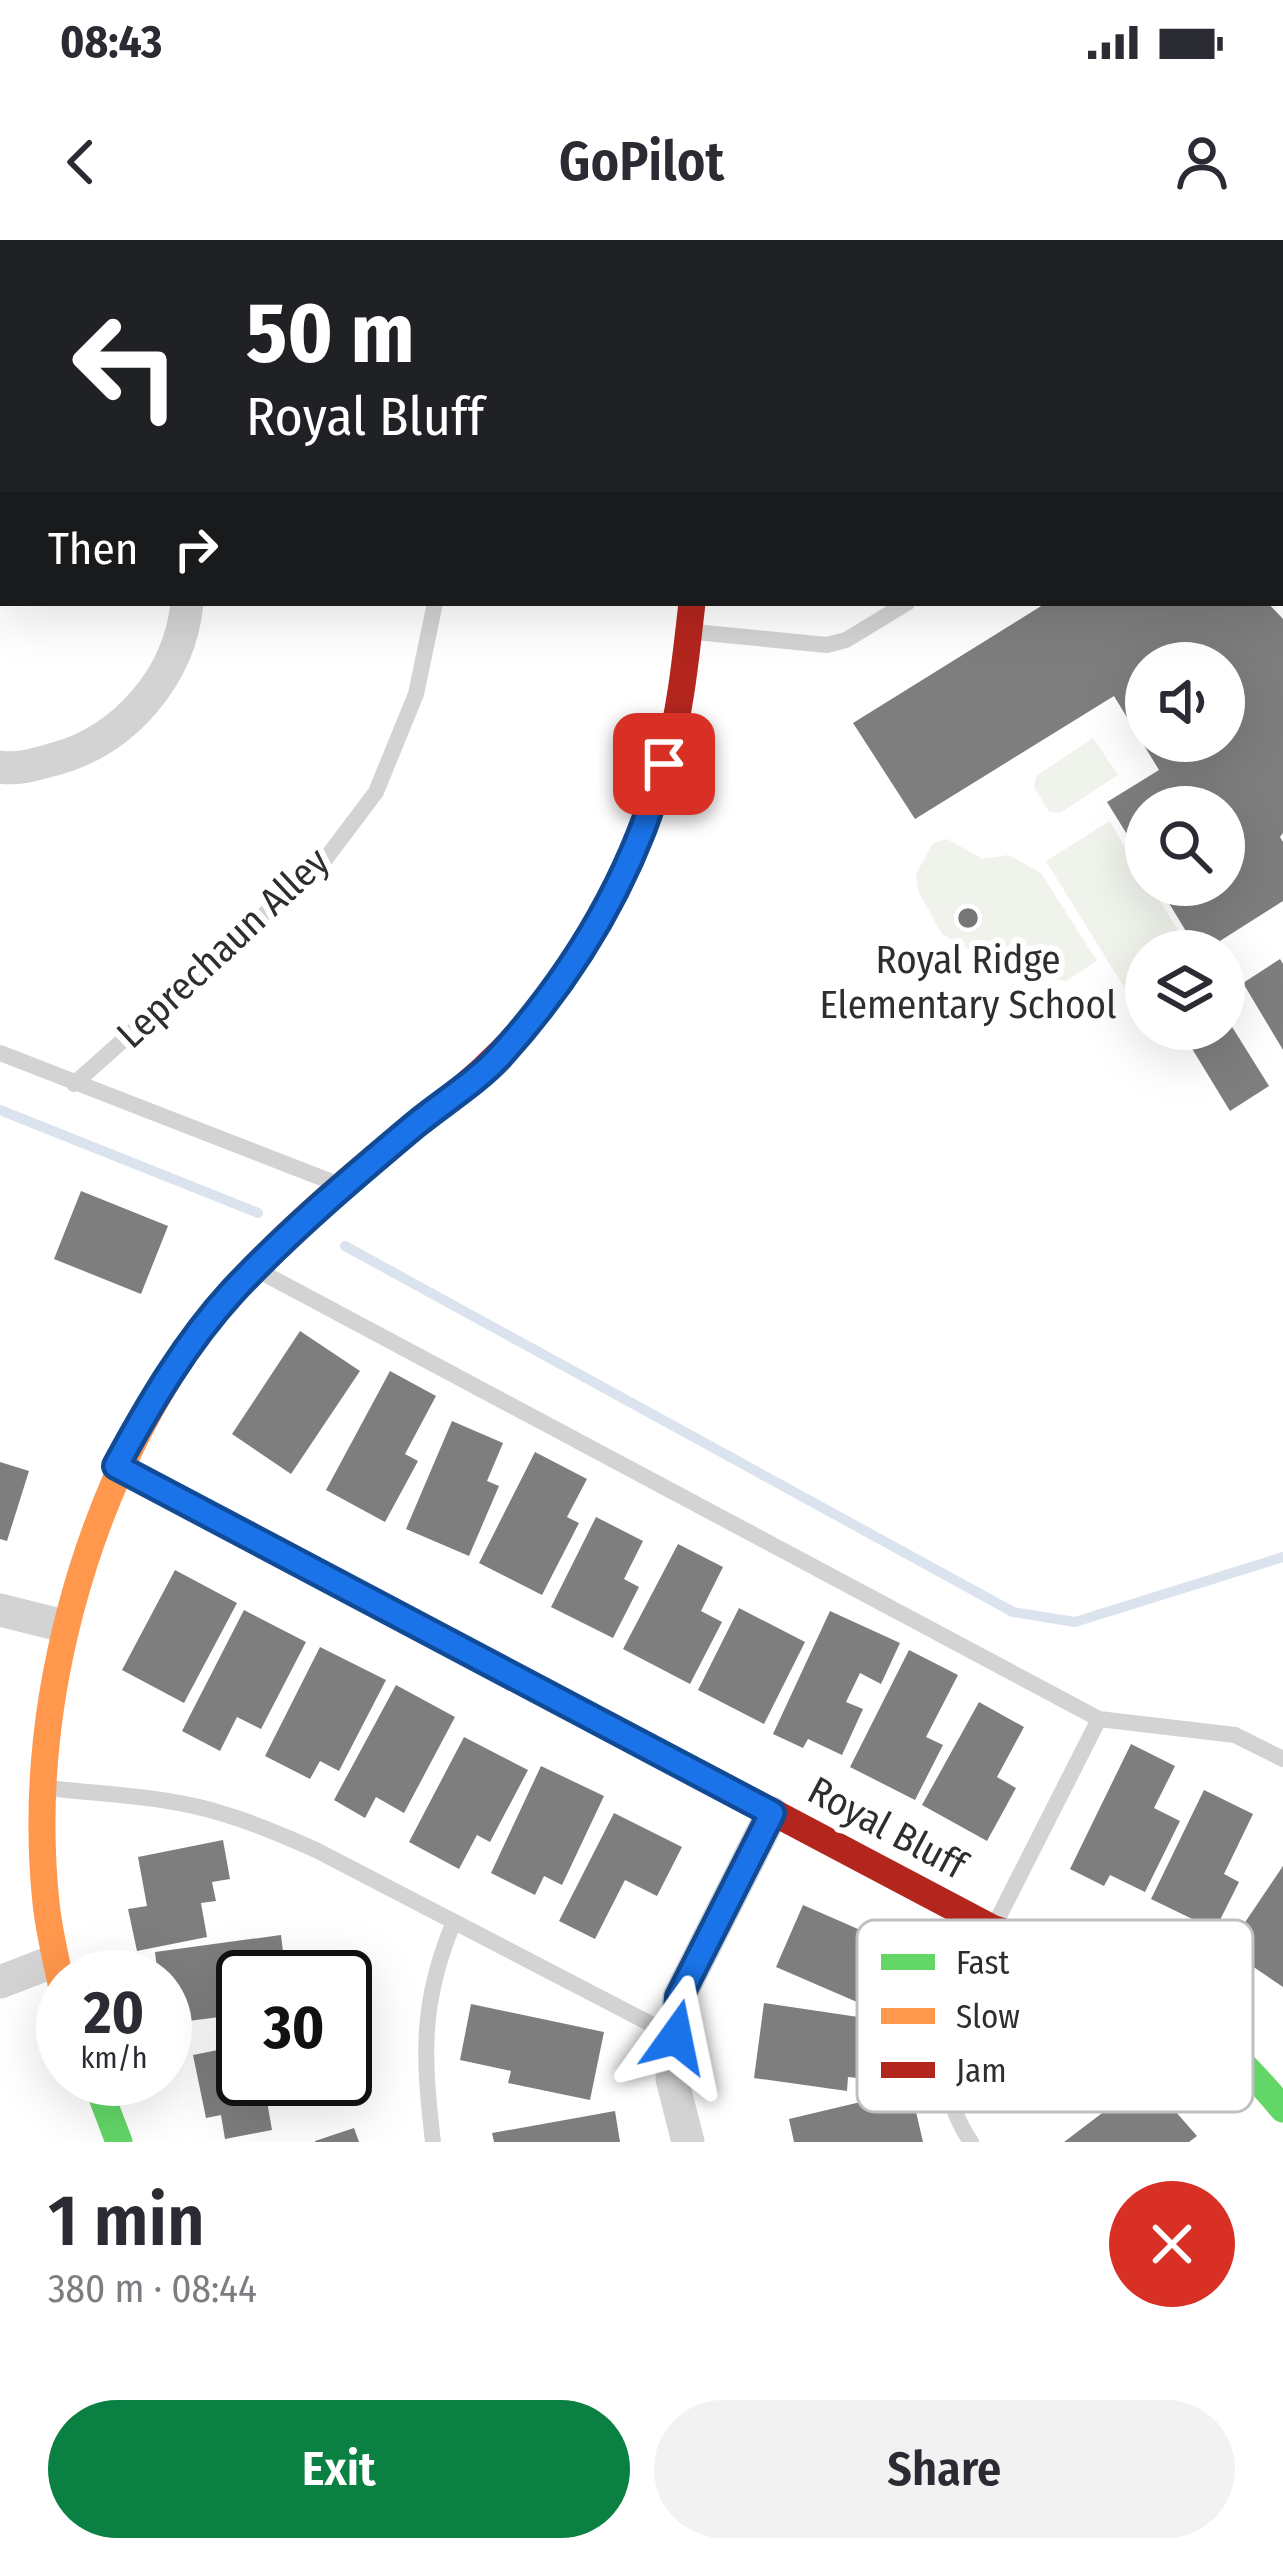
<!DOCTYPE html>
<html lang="en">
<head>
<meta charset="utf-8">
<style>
	:root { --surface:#fff; --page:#f2f2f3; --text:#2b2b33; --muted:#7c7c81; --accent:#0b8043 }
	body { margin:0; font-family:"Fira Sans Condensed",sans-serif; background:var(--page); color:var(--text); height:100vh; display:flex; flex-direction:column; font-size:45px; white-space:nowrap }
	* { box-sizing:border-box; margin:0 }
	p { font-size:39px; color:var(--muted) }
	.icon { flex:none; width:66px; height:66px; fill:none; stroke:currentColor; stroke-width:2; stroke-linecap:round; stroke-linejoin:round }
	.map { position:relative; height:1902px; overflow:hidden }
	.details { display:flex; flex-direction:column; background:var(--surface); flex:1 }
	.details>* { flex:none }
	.top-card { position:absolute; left:0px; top:0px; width:1284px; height:366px; box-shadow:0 12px 48px #0002; background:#202124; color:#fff; overflow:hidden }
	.buttons { position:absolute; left:1125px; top:402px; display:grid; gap:24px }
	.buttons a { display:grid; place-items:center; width:120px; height:120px; border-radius:50%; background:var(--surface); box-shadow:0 12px 48px #0002; font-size:60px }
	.speed { position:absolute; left:36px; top:1710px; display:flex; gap:24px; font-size:60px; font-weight:700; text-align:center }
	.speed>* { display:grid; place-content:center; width:156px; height:156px; border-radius:50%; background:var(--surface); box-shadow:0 12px 48px #0002; line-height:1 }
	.speed small { font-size:30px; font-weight:400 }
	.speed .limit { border:6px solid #111; border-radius:18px; background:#fff; color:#111 }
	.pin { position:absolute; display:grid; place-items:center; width:102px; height:102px; color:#fff; margin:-51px; border-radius:24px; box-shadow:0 6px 18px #0006 }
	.me { position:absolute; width:132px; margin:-66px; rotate:12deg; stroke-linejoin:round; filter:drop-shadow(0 0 9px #0008) }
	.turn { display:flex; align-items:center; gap:42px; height:252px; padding:0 48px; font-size:54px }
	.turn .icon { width:156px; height:156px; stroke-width:2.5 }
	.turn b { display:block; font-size:84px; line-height:102px }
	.then { display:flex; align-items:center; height:114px; padding:0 48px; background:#0003; gap:24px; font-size:45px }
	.round { display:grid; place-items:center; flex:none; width:126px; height:126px; border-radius:63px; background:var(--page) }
	.headline { display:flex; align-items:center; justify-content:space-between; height:204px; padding:0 48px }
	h1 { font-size:72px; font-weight:600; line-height:90px }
	.button { display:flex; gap:24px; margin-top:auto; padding:24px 48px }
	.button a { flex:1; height:138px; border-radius:72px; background:var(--accent); color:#fff; font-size:48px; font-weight:600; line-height:138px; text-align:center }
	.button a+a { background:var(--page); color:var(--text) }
	.status { display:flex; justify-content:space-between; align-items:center; height:84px; padding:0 60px; background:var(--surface); direction:ltr }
	.status svg { height:33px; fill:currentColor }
	header { display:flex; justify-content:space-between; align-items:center; height:156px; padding:0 48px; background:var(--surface); font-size:54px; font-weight:600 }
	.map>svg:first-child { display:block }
</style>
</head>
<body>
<div class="status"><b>08:43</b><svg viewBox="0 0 49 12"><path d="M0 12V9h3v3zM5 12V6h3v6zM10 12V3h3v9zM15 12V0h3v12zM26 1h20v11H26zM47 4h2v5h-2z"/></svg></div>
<header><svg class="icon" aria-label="back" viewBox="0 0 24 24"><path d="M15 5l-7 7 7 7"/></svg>GoPilot<svg class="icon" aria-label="person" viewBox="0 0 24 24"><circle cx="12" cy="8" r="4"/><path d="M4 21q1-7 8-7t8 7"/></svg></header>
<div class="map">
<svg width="1283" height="1902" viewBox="0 0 1283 1902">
	<rect width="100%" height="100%" fill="#fff"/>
	<path fill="#f0f3ec" d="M1093,498l25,37 -58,38 -11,-1 -15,-25 2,-11z
		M1110,581l36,64h4l41,66h-45v72l-100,-162z
		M947,599l36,20 26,-4 32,18 56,88 -31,20 -20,-3 -31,-41 -11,16 -18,6 -44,-25 -23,-41 -3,-19 17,-31z"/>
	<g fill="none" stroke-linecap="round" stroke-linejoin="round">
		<path stroke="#dbe4ee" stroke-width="10" d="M0,870l258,103
			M345,1006l668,366 62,10 208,-65"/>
	</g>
	<path fill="#7e7e7e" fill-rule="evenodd" d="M1046,363h222l15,16v214l-3,4 3,5v59l-79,50h-6l-40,-66h66v-78h-78v58l-39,-63 52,-32 -45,-74 -199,123 -62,-96zM1146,423h78v78h-78z
		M1280,719l3,5v86l-40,-67z
		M1224,774l45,72 -39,25 -50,-82h44z
		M81,951l87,35 -27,68 -87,-35z
		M300,1091l60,40 -69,103 -59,-40z
		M390,1131l46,25 -31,58 13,7 -33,61 -59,-32z
		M452,1181l51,22 -16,38 12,5 -30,70 -63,-27z
		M535,1212l52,27 -20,38 12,6 -37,72 -63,-32z
		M0,1222l29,9 -22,70 -7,-2z
		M596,1277l47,24 -19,38 15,8 -26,51 -62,-31z
		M678,1304l45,23 -22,44 21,11 -32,62 -67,-35z
		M175,1330l62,33 -53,100 -62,-33z
		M739,1368l66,34 -41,82 -66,-34z
		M244,1370l62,32 -45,87 -24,-12 -17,34 -38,-20z
		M830,1371l70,32 -19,41 -21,-11 -14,29 17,7 -21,46 -34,-16 -5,9 -30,-14z
		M320,1407l66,33 -47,91 -19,-10 -10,18 -45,-23z
		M909,1410l49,25 -32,62 17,8 -28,55 -65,-33z
		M396,1445l59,32 -51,96 -28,-16 -11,21 -31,-18z
		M979,1462l45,25 -27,50 19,11 -29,53 -65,-36z
		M464,1497l64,33 -38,72 -13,-7 -18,34 -50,-27z
		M1131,1504l44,22 -21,42 26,13 -35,71 -35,-17 -6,11 -34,-17z
		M541,1526l63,30 -42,89 -18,-9 -9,19 -44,-22z
		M1204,1550l49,24 -29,60 15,8 -24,48 -64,-31z
		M614,1573l68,34 -25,49 -32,-16 -30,59 -36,-18z
		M223,1600l7,39 -18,3 4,19 -15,2 6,34 -70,14 -9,-42 19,-3 -9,-49z
		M1283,1626v121l-56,-38z
		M803,1665l110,48 -26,62 -111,-48z
		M281,1695l5,42h-43v37l-78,10v-47h-7l-3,-25z
		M764,1763l128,19 -9,59 -35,-4 -1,14 -93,-13z
		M471,1764l133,28 -14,68 -82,-17 3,-12 -51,-11z
		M243,1805v34h79l2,11 -57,11 5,29 -47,9 -4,-24 -15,3 -13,-63z
		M1147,1839l50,57 -8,6h-125z
		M911,1850l12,52h-129l-5,-23z
		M615,1871l5,31h-126l-2,-9z
		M354,1888l5,14h-44v-1z"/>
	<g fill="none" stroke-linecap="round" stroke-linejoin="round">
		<path stroke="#d3d3d3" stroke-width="16" d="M984,0l2,3
			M1128,0l2,3
			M470,3v-3
			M1281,66l2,-3
			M695,392l132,13 19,-5 61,-37
			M0,813l340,132
			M74,844l250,-223 52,-69 40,-98 19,-91
			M261,1032l838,447 136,16 48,24
			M48,1548c59,7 122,8 179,27 30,9 60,22 89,35l360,187
			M433,1902c-10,-85 -13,-138 20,-218
			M971,1902c-30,-44 -29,-87 -17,-137l145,-286"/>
		<path stroke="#d3d3d3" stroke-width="33" d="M222,3l1,-3
			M0,527c19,3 37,-3 55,-8 70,-19 125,-83 132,-156
			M0,1370l60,15
			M0,1742l52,-20
			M688,1902l-16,-63 7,-82 93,-184"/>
		<path stroke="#63d668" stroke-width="27" d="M116,1226l581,306
			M1052,1708c105,38 160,76 231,161
			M95,1839l24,63"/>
		<path stroke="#ff974d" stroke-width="27" d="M733,0v3
			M63,1753c-6,-30 -14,-60 -17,-90 -20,-192 37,-403 147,-562 60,-86 168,-174 250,-238"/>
		<path stroke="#b3261e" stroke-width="27" d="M443,863c110,-84 187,-211 224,-344 14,-51 19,-104 25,-156
			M697,1532l295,156 60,20"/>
	</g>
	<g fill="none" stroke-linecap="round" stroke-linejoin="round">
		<defs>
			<path id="route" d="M664,524c-30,109 -88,208 -164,292 -24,26 -57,46 -85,69 -62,52 -127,107 -182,166 -47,51 -84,114 -117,175l656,347 -93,184 -3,40"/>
		</defs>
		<use href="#route" stroke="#114b97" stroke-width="30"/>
		<use href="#route" stroke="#1a73e8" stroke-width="21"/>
	</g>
	<circle fill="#777" stroke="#fff" stroke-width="4.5" cx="968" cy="678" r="12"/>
	<g text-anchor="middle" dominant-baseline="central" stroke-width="12" stroke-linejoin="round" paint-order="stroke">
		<g font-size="39" fill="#2e2e2e" stroke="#fff">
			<text transform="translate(223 708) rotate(-43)">Leprechaun Alley</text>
			<text transform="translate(887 1588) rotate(28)">Royal Bluff</text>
		</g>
		<g font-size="39" fill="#2e2e2e" stroke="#fff">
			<text x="968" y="720">Royal Ridge<tspan x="968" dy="45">Elementary School</tspan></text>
		</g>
	</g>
	<rect x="857" y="1680" width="396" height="192" rx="18" fill="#fff" stroke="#c0c0c0" stroke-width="3"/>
	<rect x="881" y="1714" width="54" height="16" fill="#63d668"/>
	<rect x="881" y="1768" width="54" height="16" fill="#ff974d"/>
	<rect x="881" y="1822" width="54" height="16" fill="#b3261e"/>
	<g font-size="33" fill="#2e2e2e">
		<text x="956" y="1734">Fast</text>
		<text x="956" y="1788">Slow</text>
		<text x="956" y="1842">Jam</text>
	</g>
</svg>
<div class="buttons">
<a><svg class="icon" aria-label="sound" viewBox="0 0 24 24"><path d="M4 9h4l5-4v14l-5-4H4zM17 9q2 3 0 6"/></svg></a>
<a><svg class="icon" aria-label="search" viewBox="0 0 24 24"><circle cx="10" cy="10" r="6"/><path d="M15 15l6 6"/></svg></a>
<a><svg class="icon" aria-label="layers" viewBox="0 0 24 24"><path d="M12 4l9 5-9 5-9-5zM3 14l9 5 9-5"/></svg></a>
</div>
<div class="speed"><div>20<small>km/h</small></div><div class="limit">30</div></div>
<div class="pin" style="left:664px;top:524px;background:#d93025"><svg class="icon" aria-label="arrive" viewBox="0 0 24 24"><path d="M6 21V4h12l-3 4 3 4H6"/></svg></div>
<svg class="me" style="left:676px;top:1797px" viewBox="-20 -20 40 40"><path d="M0-17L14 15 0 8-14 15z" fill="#1a73e8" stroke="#fff" stroke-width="4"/></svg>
<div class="top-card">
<div class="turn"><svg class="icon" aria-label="left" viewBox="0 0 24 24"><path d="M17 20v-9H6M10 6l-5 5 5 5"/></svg><div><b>50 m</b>Royal Bluff</div></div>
<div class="then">Then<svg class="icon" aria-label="right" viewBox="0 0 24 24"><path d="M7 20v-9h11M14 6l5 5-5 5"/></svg></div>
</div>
</div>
<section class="details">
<div class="headline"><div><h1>1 min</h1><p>380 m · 08:44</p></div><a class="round" style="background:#d93025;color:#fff"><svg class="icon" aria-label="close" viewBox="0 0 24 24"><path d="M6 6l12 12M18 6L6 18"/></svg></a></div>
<div class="button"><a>Exit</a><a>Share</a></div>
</section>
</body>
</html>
